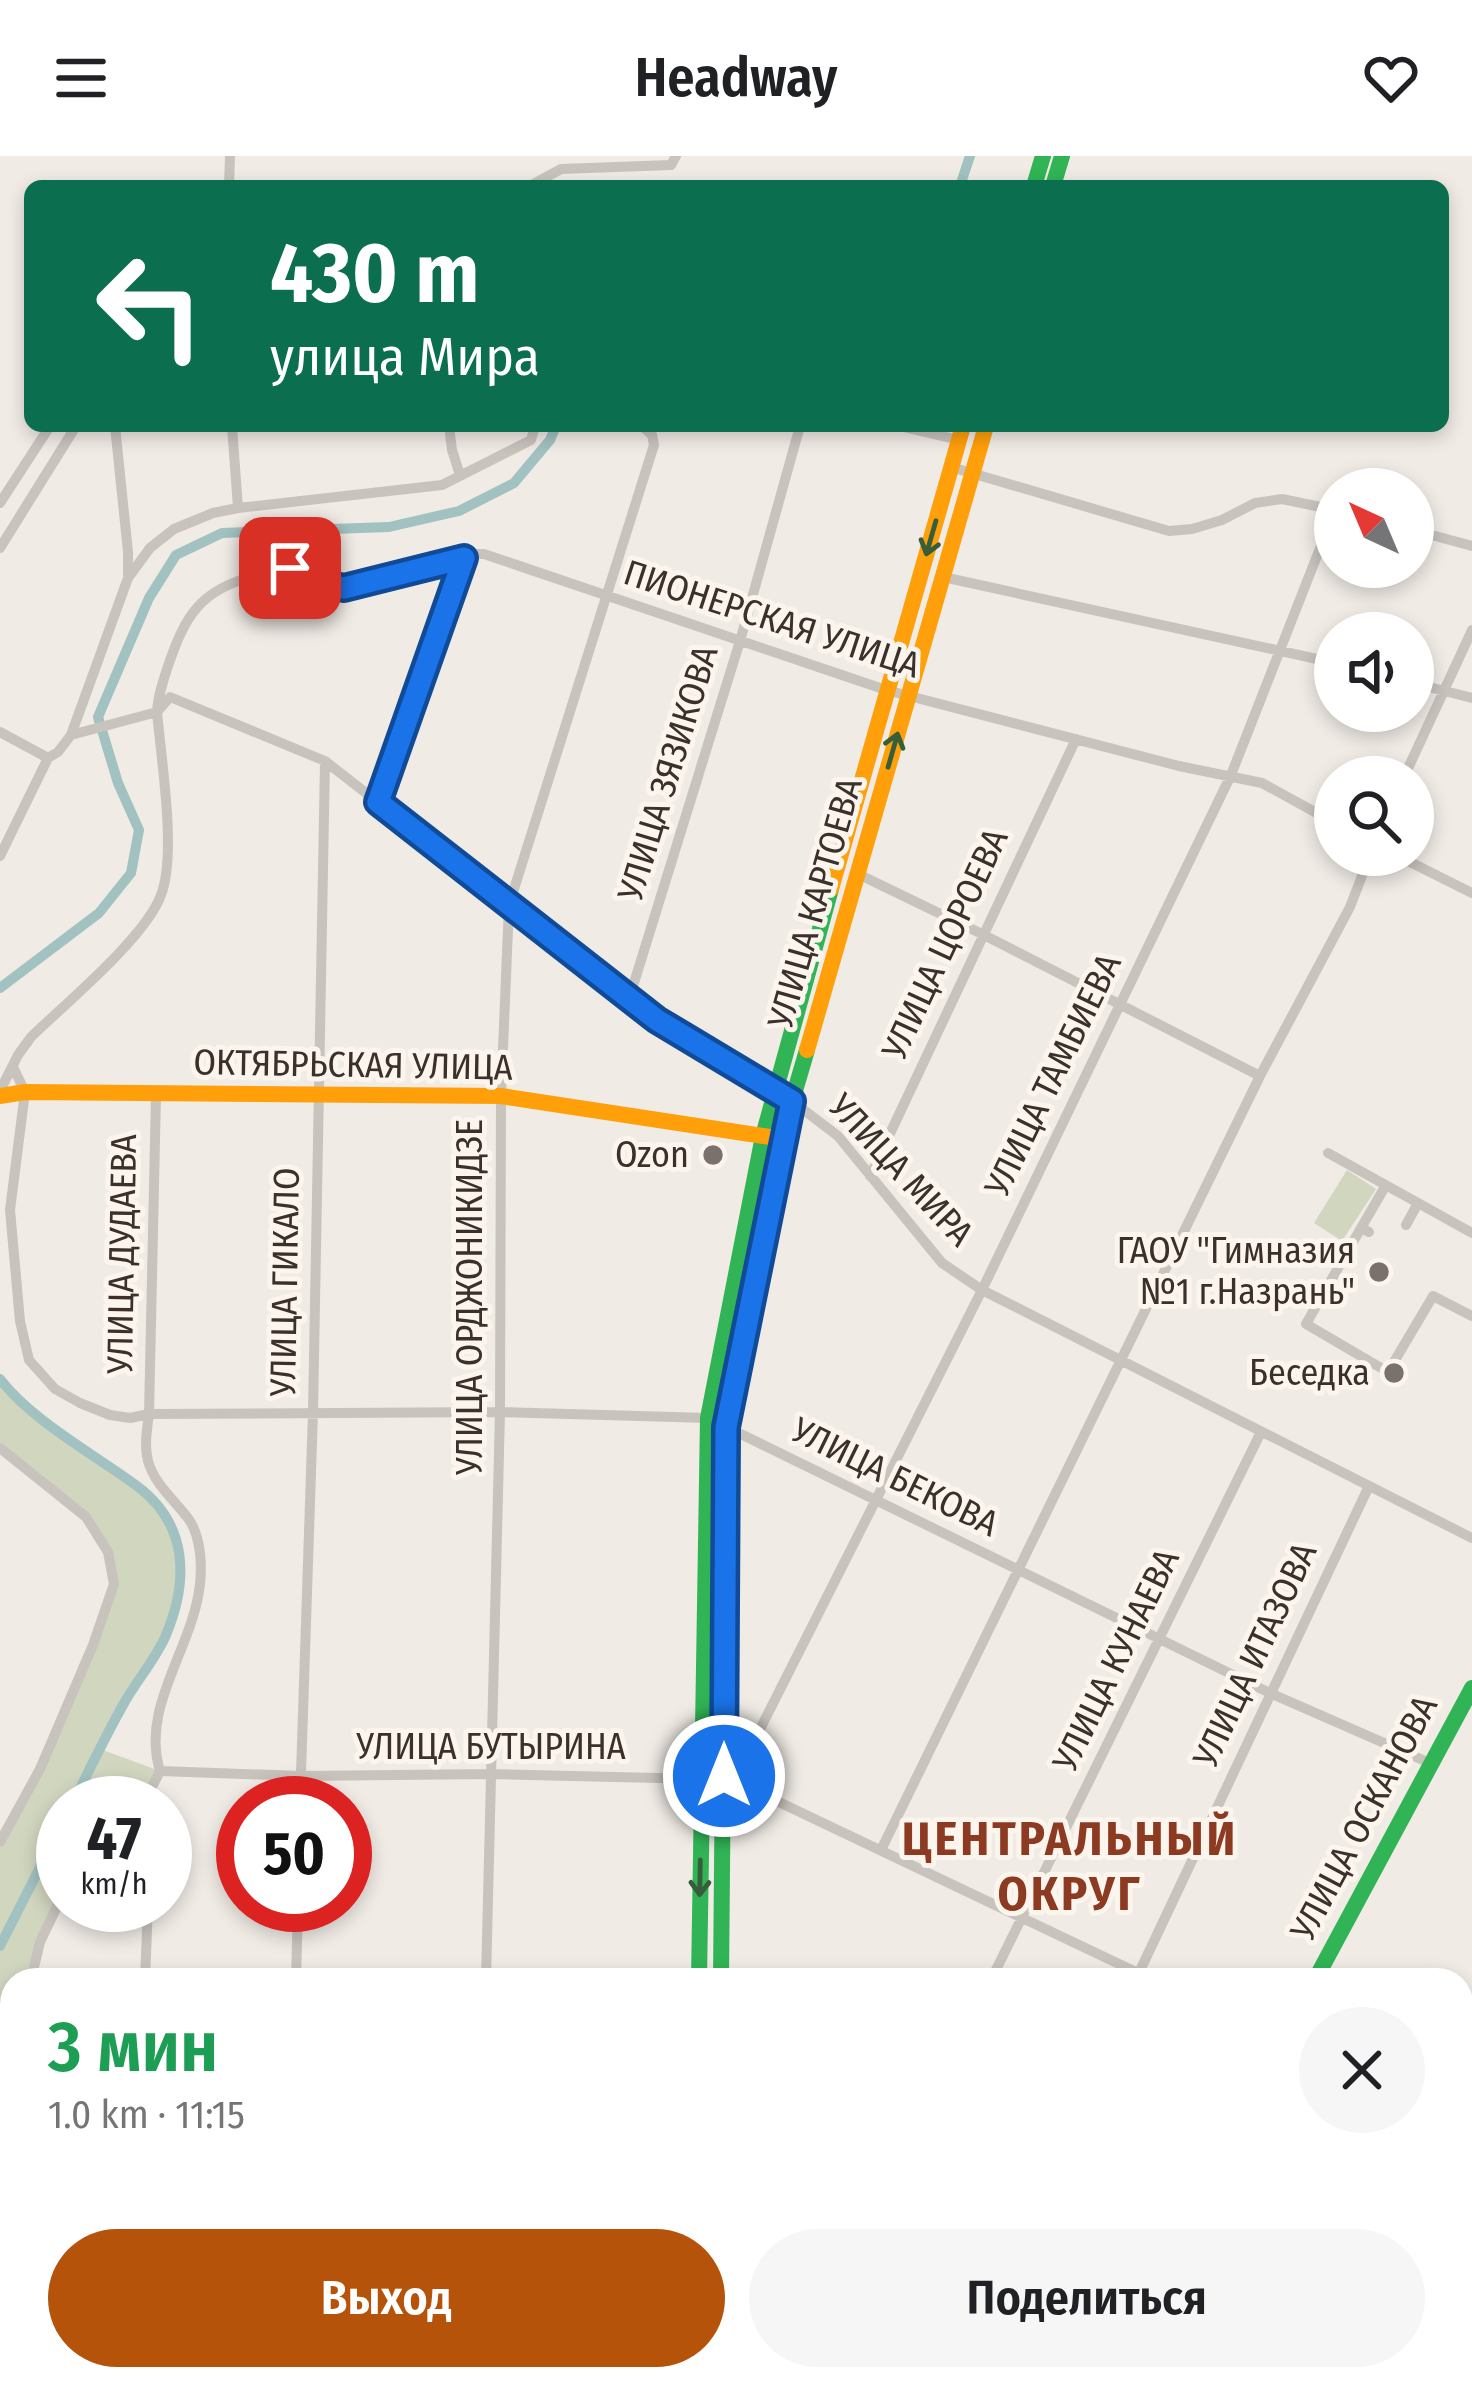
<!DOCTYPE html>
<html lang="ru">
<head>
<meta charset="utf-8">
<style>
	:root { --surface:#fff; --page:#f6f6f6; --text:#202124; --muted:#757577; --accent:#b45309 }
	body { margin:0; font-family:"Fira Sans Condensed",sans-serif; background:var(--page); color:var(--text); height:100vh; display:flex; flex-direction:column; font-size:45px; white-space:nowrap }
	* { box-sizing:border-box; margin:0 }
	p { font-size:39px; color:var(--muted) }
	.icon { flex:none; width:66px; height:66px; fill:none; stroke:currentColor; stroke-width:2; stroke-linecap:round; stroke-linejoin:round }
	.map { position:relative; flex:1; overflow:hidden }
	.panel { position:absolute; left:0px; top:1812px; width:1473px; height:423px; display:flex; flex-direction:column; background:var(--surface); border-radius:36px 36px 0 0; box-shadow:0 6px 18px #0003 }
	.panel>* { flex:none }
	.hud { position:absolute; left:24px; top:24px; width:1425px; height:252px; border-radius:18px; box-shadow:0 6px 18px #0003; background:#0b6e4f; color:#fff; overflow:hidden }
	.needle { width:78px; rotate:316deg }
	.buttons { position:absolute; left:1314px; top:312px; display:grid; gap:24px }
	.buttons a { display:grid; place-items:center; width:120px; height:120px; border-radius:50%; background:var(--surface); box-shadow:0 6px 18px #0003; font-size:60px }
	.speed { position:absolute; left:36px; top:1620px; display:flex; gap:24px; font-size:60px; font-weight:700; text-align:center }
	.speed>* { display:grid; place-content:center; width:156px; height:156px; border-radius:50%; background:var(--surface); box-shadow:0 6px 18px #0003; line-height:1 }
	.speed small { font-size:30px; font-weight:400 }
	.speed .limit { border:18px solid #d22; background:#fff; color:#111 }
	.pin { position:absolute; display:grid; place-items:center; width:102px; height:102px; color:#fff; margin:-51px; border-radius:24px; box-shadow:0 6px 18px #0006 }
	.me { position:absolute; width:132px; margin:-66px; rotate:0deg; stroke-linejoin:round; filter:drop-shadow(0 0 9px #0008) }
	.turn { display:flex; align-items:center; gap:42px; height:252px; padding:0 48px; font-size:54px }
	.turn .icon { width:156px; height:156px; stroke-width:2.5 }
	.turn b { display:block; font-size:84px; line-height:102px }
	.round { display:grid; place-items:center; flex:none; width:126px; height:126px; border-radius:63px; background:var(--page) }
	.overview { display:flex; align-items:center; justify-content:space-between; height:204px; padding:0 48px }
	h1 { font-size:72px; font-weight:600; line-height:90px; color:#1e9e55 }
	.action { display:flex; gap:24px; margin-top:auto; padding:24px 48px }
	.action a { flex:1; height:138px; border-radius:72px; background:var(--accent); color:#fff; font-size:48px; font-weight:600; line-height:138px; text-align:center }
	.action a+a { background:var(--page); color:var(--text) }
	header { display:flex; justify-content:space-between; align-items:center; height:156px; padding:0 48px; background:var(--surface); font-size:54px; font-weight:600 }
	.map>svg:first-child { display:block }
</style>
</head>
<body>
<header><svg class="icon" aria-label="menu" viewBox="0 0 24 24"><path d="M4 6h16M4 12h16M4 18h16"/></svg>Headway<svg class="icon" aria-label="heart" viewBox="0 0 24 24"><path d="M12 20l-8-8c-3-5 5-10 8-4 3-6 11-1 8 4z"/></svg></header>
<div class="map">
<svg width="1472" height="2234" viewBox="0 0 1472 2234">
	<rect width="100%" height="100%" fill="#f0ebe5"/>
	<path fill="#d1d6bf" d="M1347,1014l29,19 -34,52 -28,-18z
		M0,1223l52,46 91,66 21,22 13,27 5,35 -16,61 -42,67 -24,46 60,22 -16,32h-81v91l-32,86h-19v44l-12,23v-205l40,-73 74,-185 -7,-32 -21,-34 -86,-70z"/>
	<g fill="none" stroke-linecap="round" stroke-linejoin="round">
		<path stroke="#a1c2c1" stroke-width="10" d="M960,30l10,-30
			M0,832l99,-75 32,-40 8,-43 -21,-47 -20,-66 51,-119 27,-43 46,-22 167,-6 70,-16 55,-28 36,-43 6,-14
			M0,1223c31,41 95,76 137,107 51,38 52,94 29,149 -10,24 -30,46 -43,70 -18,32 -34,65 -50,98
			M0,1790l63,-124"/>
		<path stroke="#c9c3be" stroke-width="10" d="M229,30l1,-30
			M530,30l31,-17 110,-4 5,-9
			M115,270l13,126v23
			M232,270l6,82
			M449,270l3,24 8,25
			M899,270l60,14
			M951,311l218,64 23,-2 30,-9 33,-17 27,-4 53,11
			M0,347l50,-77
			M1413,374l59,16
			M0,392l76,-122
			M943,421l392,86
			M1413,527l59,15
			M0,576l48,26
			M71,579l86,-23 13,-15 155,64 332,259 135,81 46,35 104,127 40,27 490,248
			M1404,621l68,-147
			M378,647l85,-245
			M1396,699l76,38
			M0,700l48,-98 10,-6 13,-17 57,-157 22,-30 24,-19 39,-16 25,-5 204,-23 89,-45 4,-14
			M858,718l124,60 278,142
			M629,843l111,-358 60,-215
			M13,911l12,25 -15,118 10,111 9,39 26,29 25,14 30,12 20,3 19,-4 351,-2 208,6 562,275 162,71
			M0,935l18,-36 13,-18c34,-33 115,-100 130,-142 16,-41 0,-136 -4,-183 1,-16 6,-31 11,-46 17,-50 32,-76 86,-90 15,-4 32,-10 47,-7 16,3 27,16 43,19l129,-34h11l402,136 293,76 83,17 73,40
			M1328,997l144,80
			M870,1020l206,-437
			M1406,1069l12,-22
			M1361,1072l-55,96 82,48 45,-76 39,20
			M1369,1076l-8,-4 25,-43
			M0,1292l86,69 22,35 6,32 -21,61 -53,124 -40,73
			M160,1615l141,5 189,-2 210,5 24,-3 414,197
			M724,1620l26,-27 232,-459 249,-515 104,-265
			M144,1647l16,-32c-20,-65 33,-122 40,-187 2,-19 1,-45 -10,-63 -14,-20 -35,-35 -42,-60 -4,-16 -1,-31 1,-47l7,-319
			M300,1647l13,-391 12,-651
			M881,1694l379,-774 90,-169 20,-52
			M1137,1821l232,-491
			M31,1824l9,-38 23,-48
			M145,1824l3,-75
			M296,1824l2,-75
			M486,1824l14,-568 1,-316 8,-191 145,-460 -2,-10 -10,-9
			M991,1824l270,-548
			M0,1891l12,-23
			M1461,1895l11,-10
			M0,1972h12
			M920,2223v11
			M1458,2223v11
			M130,2234v-11
			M290,2234v-11
			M476,2234v-11
			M1124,2234v-11"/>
		<path stroke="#30b455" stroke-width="16" d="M1034,30l9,-30
			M1053,30l9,-30
			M699,1824l9,-562 55,-282 68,-247
			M721,1824l5,-553 66,-326 15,-51
			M1315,1824l157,-292
			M1345,2223l8,11
			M692,2234l1,-11"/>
		<path stroke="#ff9f0a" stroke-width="16" d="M831,733l132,-463
			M807,894l179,-624
			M0,940l25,-4 476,4 269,41
			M715,2223v11"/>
	</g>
	<defs><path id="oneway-shaft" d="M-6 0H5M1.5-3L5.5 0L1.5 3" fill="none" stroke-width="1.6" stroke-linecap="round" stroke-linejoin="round" transform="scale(3)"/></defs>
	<g stroke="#375e3a">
		<use href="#oneway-shaft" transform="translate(931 382) rotate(106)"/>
		<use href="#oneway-shaft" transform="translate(893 594) rotate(-74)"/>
		<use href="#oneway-shaft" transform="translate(700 1722) rotate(91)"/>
	</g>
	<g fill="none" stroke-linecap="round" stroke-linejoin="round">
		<defs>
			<path id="route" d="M290,412c21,2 34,17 54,20l120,-30 -86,244 279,218 135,81 -66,326 -2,349"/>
		</defs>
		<use href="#route" stroke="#114b97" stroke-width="30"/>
		<use href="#route" stroke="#1a73e8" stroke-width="21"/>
	</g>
	<g fill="#7a716c" stroke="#fbf5ee" stroke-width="4.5">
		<circle cx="713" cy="999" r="12"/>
		<circle cx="1379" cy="1116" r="12"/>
		<circle cx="1394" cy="1217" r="12"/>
	</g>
	<g text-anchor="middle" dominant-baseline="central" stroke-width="10" stroke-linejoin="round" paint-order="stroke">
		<g font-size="36" fill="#3b302b" stroke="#fbf5ee">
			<text transform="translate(772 463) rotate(18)">ПИОНЕРСКАЯ УЛИЦА</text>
			<text transform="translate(668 617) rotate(-73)">УЛИЦА ЗЯЗИКОВА</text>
			<text transform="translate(815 747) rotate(-74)">УЛИЦА КАРТОЕВА</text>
			<text transform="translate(945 788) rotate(-65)">УЛИЦА ЦОРОЕВА</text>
			<text transform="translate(353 909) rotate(1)">ОКТЯБРЬСКАЯ УЛИЦА</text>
			<text transform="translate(1053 919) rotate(-64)">УЛИЦА ТАМБИЕВА</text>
			<text transform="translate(901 1014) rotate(47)">УЛИЦА МИРА</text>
			<text transform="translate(122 1098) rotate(-89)">УЛИЦА ДУДАЕВА</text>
			<text transform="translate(285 1126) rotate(-89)">УЛИЦА ГИКАЛО</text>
			<text transform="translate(470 1141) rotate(-90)">УЛИЦА ОРДЖОНИКИДЗЕ</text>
			<text transform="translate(895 1321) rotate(26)">УЛИЦА БЕКОВА</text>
			<text transform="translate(1255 1499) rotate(-65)">УЛИЦА ИТАЗОВА</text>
			<text transform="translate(1116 1504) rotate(-64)">УЛИЦА КУНАЕВА</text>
			<text x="491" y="1591">УЛИЦА БУТЫРИНА</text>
			<text transform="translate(1364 1662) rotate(-62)">УЛИЦА ОСКАНОВА</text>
		</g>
		<g font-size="36" fill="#3b302b" stroke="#fbf5ee" text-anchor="end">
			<text x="689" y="999">Ozon</text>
			<text x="1355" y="1095">ГАОУ "Гимназия<tspan x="1355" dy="41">№1 г.Назрань"</tspan></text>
			<text x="1370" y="1217">Беседка</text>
		</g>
		<g font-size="48" font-weight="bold" letter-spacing="3" fill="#8c3b22" stroke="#fbf5ee">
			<text x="1070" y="1683">ЦЕНТРАЛЬНЫЙ<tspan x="1070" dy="55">ОКРУГ</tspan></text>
		</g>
	</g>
</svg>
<div class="buttons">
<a><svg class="needle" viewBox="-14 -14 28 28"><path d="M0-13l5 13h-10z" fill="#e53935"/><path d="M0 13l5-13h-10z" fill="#757577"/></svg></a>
<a><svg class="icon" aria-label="sound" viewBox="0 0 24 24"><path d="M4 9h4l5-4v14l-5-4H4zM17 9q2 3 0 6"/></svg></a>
<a><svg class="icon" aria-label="search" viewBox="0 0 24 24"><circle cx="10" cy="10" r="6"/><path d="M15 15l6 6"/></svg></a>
</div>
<div class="speed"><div>47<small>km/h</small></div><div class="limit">50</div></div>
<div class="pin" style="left:290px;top:412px;background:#d93025"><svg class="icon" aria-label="arrive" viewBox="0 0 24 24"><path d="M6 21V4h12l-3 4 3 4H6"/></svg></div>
<svg class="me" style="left:724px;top:1620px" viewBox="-20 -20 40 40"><circle r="17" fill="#1a73e8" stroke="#fff" stroke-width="3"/><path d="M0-11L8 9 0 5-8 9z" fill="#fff"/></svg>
<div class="hud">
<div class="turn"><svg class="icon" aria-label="left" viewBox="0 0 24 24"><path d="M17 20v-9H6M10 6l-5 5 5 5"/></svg><div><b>430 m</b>улица Мира</div></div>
</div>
<section class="panel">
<div class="overview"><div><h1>3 мин</h1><p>1.0 km · 11:15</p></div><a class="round"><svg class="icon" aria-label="close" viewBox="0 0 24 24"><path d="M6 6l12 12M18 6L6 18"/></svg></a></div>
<div class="action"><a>Выход</a><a>Поделиться</a></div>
</section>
</div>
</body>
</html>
